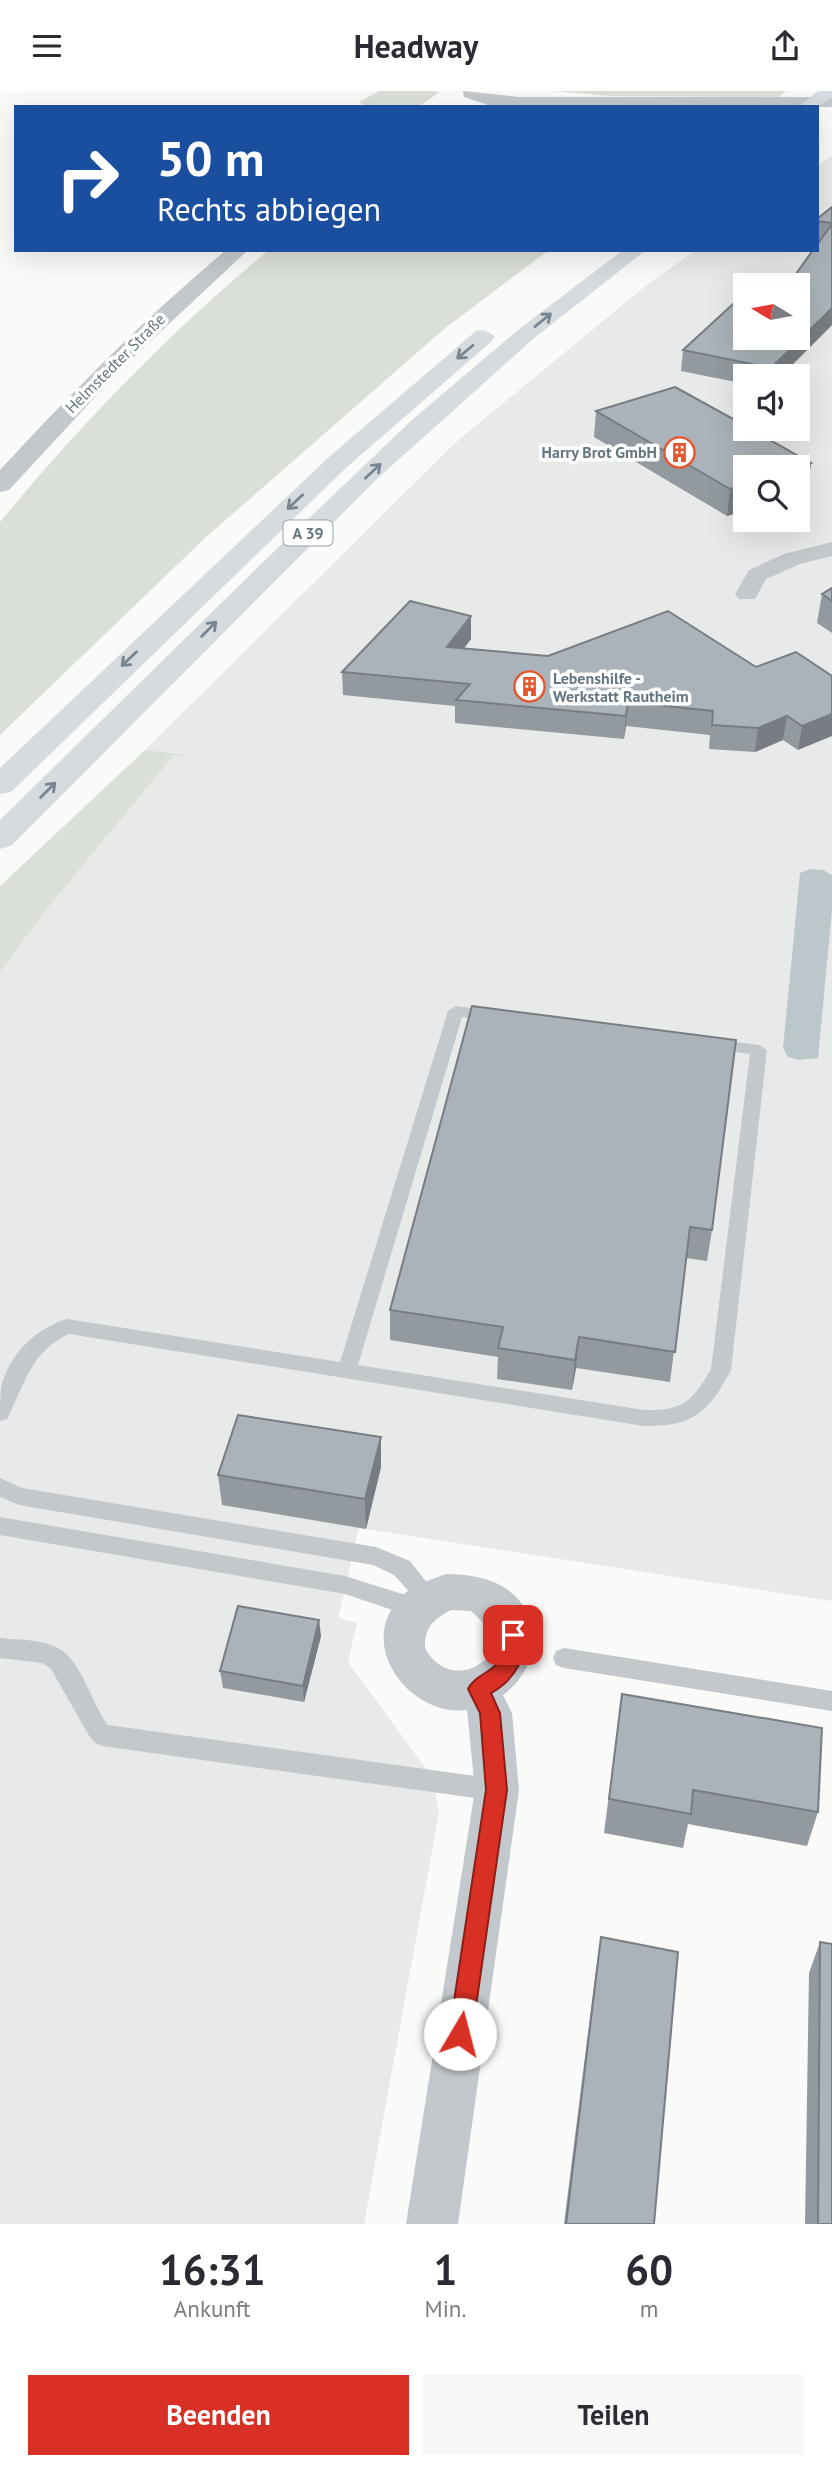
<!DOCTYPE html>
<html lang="de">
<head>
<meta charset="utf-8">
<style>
	:root { --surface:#fff; --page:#f7f7f7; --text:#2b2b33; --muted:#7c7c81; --accent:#d93025 }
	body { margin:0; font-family:"PT Sans",sans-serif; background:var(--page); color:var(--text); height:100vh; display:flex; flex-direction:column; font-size:26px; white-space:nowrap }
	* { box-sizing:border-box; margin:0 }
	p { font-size:23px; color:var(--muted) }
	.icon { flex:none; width:38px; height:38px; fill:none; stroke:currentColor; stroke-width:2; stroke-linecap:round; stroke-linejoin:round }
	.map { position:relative; height:2133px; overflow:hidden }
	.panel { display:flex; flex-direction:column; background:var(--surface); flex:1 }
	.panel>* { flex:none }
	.guide { position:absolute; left:14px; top:14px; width:805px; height:147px; border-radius:0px; box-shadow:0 7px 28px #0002; background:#1a4fa0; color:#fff; overflow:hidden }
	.needle { width:46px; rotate:280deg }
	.buttons { position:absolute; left:733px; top:182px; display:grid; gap:14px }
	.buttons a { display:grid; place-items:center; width:77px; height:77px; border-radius:0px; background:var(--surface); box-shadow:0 7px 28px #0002; font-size:35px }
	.pin { position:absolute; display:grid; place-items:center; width:60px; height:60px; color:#fff; margin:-30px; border-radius:14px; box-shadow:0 4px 10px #0006 }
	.me { position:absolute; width:77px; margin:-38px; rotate:8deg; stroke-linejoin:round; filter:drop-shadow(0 0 5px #0008) }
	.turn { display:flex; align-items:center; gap:24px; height:147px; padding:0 28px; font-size:32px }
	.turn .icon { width:91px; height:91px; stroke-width:2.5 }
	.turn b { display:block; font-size:49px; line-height:60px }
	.eta { display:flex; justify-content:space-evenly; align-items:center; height:119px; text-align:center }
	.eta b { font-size:42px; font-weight:700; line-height:49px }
	.cta { display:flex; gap:14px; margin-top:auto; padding:14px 28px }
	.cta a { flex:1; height:80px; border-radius:0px; background:var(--accent); color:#fff; font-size:28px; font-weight:700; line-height:80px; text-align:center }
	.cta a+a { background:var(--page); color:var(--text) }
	header { display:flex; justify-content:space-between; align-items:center; height:91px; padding:0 28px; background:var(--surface); font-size:32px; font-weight:700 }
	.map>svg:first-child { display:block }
</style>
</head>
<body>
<header><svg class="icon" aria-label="menu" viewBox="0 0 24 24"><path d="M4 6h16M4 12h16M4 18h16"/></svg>Headway<svg class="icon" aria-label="share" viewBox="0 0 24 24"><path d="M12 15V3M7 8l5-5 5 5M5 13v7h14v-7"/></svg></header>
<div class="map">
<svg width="832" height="2133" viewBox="0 0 832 2133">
	<rect width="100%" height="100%" fill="#fafaf8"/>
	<path fill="#e8e9e9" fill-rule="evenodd" d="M832,65v1445l-473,-73 -21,90 19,5 -9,39 84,115 7,36 -75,411h-364v-1252l42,-57 131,-159 13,-2 -41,-4 311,-308 192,-158 48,-34h121v-84zM746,194h52v53h-52zM746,285h52v53h-52zM746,376h52v53h-52z"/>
	<path fill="#dadfd7" d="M379,0h54l7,1 -22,15h-52l-7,-5z
		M554,0h232l-8,6 -169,-1z
		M269,159h280l-105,79 -239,209 -205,197v-213c81,-98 171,-191 269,-272z
		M145,659l47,5 -19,1 -131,159 -42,57v-86z"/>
	<path fill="#bbc7cb" d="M810,778l13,1 9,5v35l-14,148 -19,2 -11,-3 -5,-9 17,-175z"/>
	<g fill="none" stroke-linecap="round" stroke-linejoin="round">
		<path fill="#c3c8cc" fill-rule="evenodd" d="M456,915l38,5 8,5 -8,5 -32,-4 -104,348 286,45c39,1 48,-8 67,-41l39,-315 -37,-5 -8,-5 8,-5 46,6 8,5 -36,320c-22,42 -38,57 -87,56l-575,-92c-39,18 -44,50 -62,85l-7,2c0,-10 0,-23 1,-33 8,-34 34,-59 66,-69l273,43 108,-351z
			M0,1387l22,10 354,59 34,14 29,37 -3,7 -10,2 -2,8 -8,3 -71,-24 -345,-59v-18l345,59 70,22 -21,-23 -21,-10 -354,-60 -19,-8z
			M0,1547c20,2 46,1 63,13 19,14 30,55 45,74l389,54 8,3 4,8 -4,8 -8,3 -395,-55 -8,-4 -6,-8 -37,-65 -9,-6 -42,-5z
			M564,1557l268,43v20l-268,-43 -8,-3 -3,-7 3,-7z"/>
		<path fill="#c3c8cc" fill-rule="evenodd" d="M832,451v14l-32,8 -34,15 -11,20h-16l-4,-5 14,-24 35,-16z
			M446,1483c21,0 44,3 62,16 38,28 30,80 -5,105l9,18 7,77 -61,434h-52l69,-434 -8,-80c-58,7 -114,-68 -64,-115 10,-10 30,-16 43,-21zM451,1519l20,1 20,19 1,22c-19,26 -52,25 -67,-4 0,-22 8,-28 26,-38z"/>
		<path fill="#c3c8cc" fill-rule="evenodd" d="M463,0l56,6h313v10h-317l-27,-2 -24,-8z
			M226,159h22l-126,118 -113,122 -9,2v-22c71,-77 145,-152 226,-220z"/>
		<path fill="#d6dbdf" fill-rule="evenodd" d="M818,0h14v6l-15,10h-19z
			M623,159h23l-113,89 -155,139 -367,368 -11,3v-29l261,-256 151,-144 106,-90z
			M484,239l11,6 -3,5 -145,126 -336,325 -11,2v-26l329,-311 147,-126z"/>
	</g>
	<path fill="#929a9f" d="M832,116v118l-51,51h-35v8l-65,-13 2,-21 115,-12 22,-97 -3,-1v-21z
		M675,296l71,39v3h4l61,34 -4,26 -9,4v-26h-52v43l-19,6 -133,-79 2,-26z
		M832,497v45l-15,-10 5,-29z
		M471,548l-7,9 84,8 208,11 76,9 -34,74 -15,-10 -28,12 -46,-3 1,-14 -84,-9 -2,13 -169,-16v-17l-112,-11 -1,-23z
		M736,949l-24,190 -5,31 -21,-3 -16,124 -94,-14 -4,22 -75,-11 1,-22 -108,-17v-30z
		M381,1376l-15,62 -144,-24 -4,-30z
		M321,1545l-17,66 -81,-14 -3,-17z
		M622,1603l196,118 -11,34 -119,-22 -5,24 -79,-15z
		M601,1846l53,287h-90l32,-255z
		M820,1851l12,282h-27l4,-251z"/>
	<path fill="#777d82" d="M832,217v17l-51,51h-11l1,-8z
		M811,372l-4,26 -9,4v-26z
		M746,393v26l-19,6 3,-27z
		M471,525v23l-24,31v-23z
		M628,611l-2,24 -2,13 2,-23z
		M832,623v22l-34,14 4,-24z
		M787,625l-4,24 -28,12 3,-24z
		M579,1246l-3,31 -4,22 3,-30z
		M381,1346v30l-15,62 -1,-30z
		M319,1529l2,16 -17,66 -1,-16z"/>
	<path fill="#aab3b9" stroke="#777d82" stroke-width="2" d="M832,116v16l-15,-2v-2z
		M832,133v84l-61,60 -88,-18 61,-56 2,1v43h52v-53h-10l25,-35h4v-5z
		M675,296l71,39v3h4l61,34 -14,4h-51v17l-16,5 -134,-78z
		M832,497v13l-10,-7z
		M410,510l61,15 -24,31 101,9 120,-45 88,56 40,-15 36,24v38l-30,12 -15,-10 -29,12 -46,-3 1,-14 -85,-9 -2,14 -170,-16 14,-16 -128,-12z
		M472,915l264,34 -24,190 -22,-3 -15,125 -96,-15 -4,23 -77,-12 5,-21 -113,-17z
		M238,1324l143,22 -16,62 -147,-24z
		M238,1515l81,14 -16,66 -83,-15z
		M622,1603l200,34 -4,84 -125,-22 -2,24 -82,-15z
		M601,1846l77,15 -24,272h-88z
		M820,1851l12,2v280h-14z"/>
	<defs><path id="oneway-shaft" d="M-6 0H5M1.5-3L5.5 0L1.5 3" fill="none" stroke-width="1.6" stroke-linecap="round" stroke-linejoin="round" transform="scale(1.75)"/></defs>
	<g stroke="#768591">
		<use href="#oneway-shaft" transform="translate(543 229) rotate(-39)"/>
		<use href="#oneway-shaft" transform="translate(465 261) rotate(140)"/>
		<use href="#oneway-shaft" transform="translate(373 380) rotate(-43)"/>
		<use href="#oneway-shaft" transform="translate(295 411) rotate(137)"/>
		<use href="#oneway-shaft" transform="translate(209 538) rotate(-45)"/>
		<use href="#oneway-shaft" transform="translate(129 568) rotate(136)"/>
		<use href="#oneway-shaft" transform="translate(48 699) rotate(-45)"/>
	</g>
	<path fill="#d93025" stroke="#8d1f18" stroke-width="2" d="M513,1535l8,2c11,26 -8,53 -30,65l9,20 7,77 -35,244 -3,8 -9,4 -8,-4 -3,-8 37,-244 -6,-77 -12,-24c6,-13 22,-16 31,-27 7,-11 2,-22 7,-34z"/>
	<defs>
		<symbol id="building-ring" viewBox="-11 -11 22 22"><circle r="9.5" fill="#fff" stroke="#e4572e" stroke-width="1.5"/><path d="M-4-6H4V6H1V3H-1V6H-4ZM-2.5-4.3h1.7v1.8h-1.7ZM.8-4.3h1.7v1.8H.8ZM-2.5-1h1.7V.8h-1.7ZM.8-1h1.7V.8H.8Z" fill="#e4572e"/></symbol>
	</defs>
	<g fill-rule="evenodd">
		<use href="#building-ring" x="662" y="344" width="35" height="35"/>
		<use href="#building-ring" x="512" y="578" width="35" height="35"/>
	</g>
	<g text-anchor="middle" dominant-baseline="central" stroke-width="7" stroke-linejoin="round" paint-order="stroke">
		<g font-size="16" fill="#657683" stroke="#fff">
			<text transform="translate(115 272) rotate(-45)">Helmstedter Straße</text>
		</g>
		<g font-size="16" font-weight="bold" fill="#657683" stroke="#fff" text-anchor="end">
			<text x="657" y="361">Harry Brot GmbH</text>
			<text x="553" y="587" text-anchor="start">Lebenshilfe -<tspan x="553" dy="18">Werkstatt Rautheim</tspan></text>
		</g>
		<rect fill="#fff" stroke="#939fa8" stroke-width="2" x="283.5" y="429.5" width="49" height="25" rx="5"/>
		<g font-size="16" font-weight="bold" fill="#657683">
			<text x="308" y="442">A 39</text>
		</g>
	</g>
</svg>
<div class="buttons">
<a><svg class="needle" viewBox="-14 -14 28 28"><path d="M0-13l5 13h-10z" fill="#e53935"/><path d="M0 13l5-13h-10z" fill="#7c7c81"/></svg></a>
<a><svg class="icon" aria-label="sound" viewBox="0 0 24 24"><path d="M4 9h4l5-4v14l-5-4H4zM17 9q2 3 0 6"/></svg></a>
<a><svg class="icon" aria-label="search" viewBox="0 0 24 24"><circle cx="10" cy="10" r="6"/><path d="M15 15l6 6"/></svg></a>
</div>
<div class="pin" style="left:513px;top:1544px;background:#d93025"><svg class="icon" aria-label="arrive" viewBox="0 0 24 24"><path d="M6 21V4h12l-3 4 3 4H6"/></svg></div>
<svg class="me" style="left:460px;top:1943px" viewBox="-20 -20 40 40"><circle r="19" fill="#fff"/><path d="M0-13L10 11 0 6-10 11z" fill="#d93025"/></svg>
<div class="guide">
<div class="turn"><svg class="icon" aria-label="right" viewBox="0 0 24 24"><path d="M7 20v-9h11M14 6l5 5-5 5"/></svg><div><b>50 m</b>Rechts abbiegen</div></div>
</div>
</div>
<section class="panel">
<div class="eta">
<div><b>16:31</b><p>Ankunft</p></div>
<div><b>1</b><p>Min.</p></div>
<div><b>60</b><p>m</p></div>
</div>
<div class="cta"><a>Beenden</a><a>Teilen</a></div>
</section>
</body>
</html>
